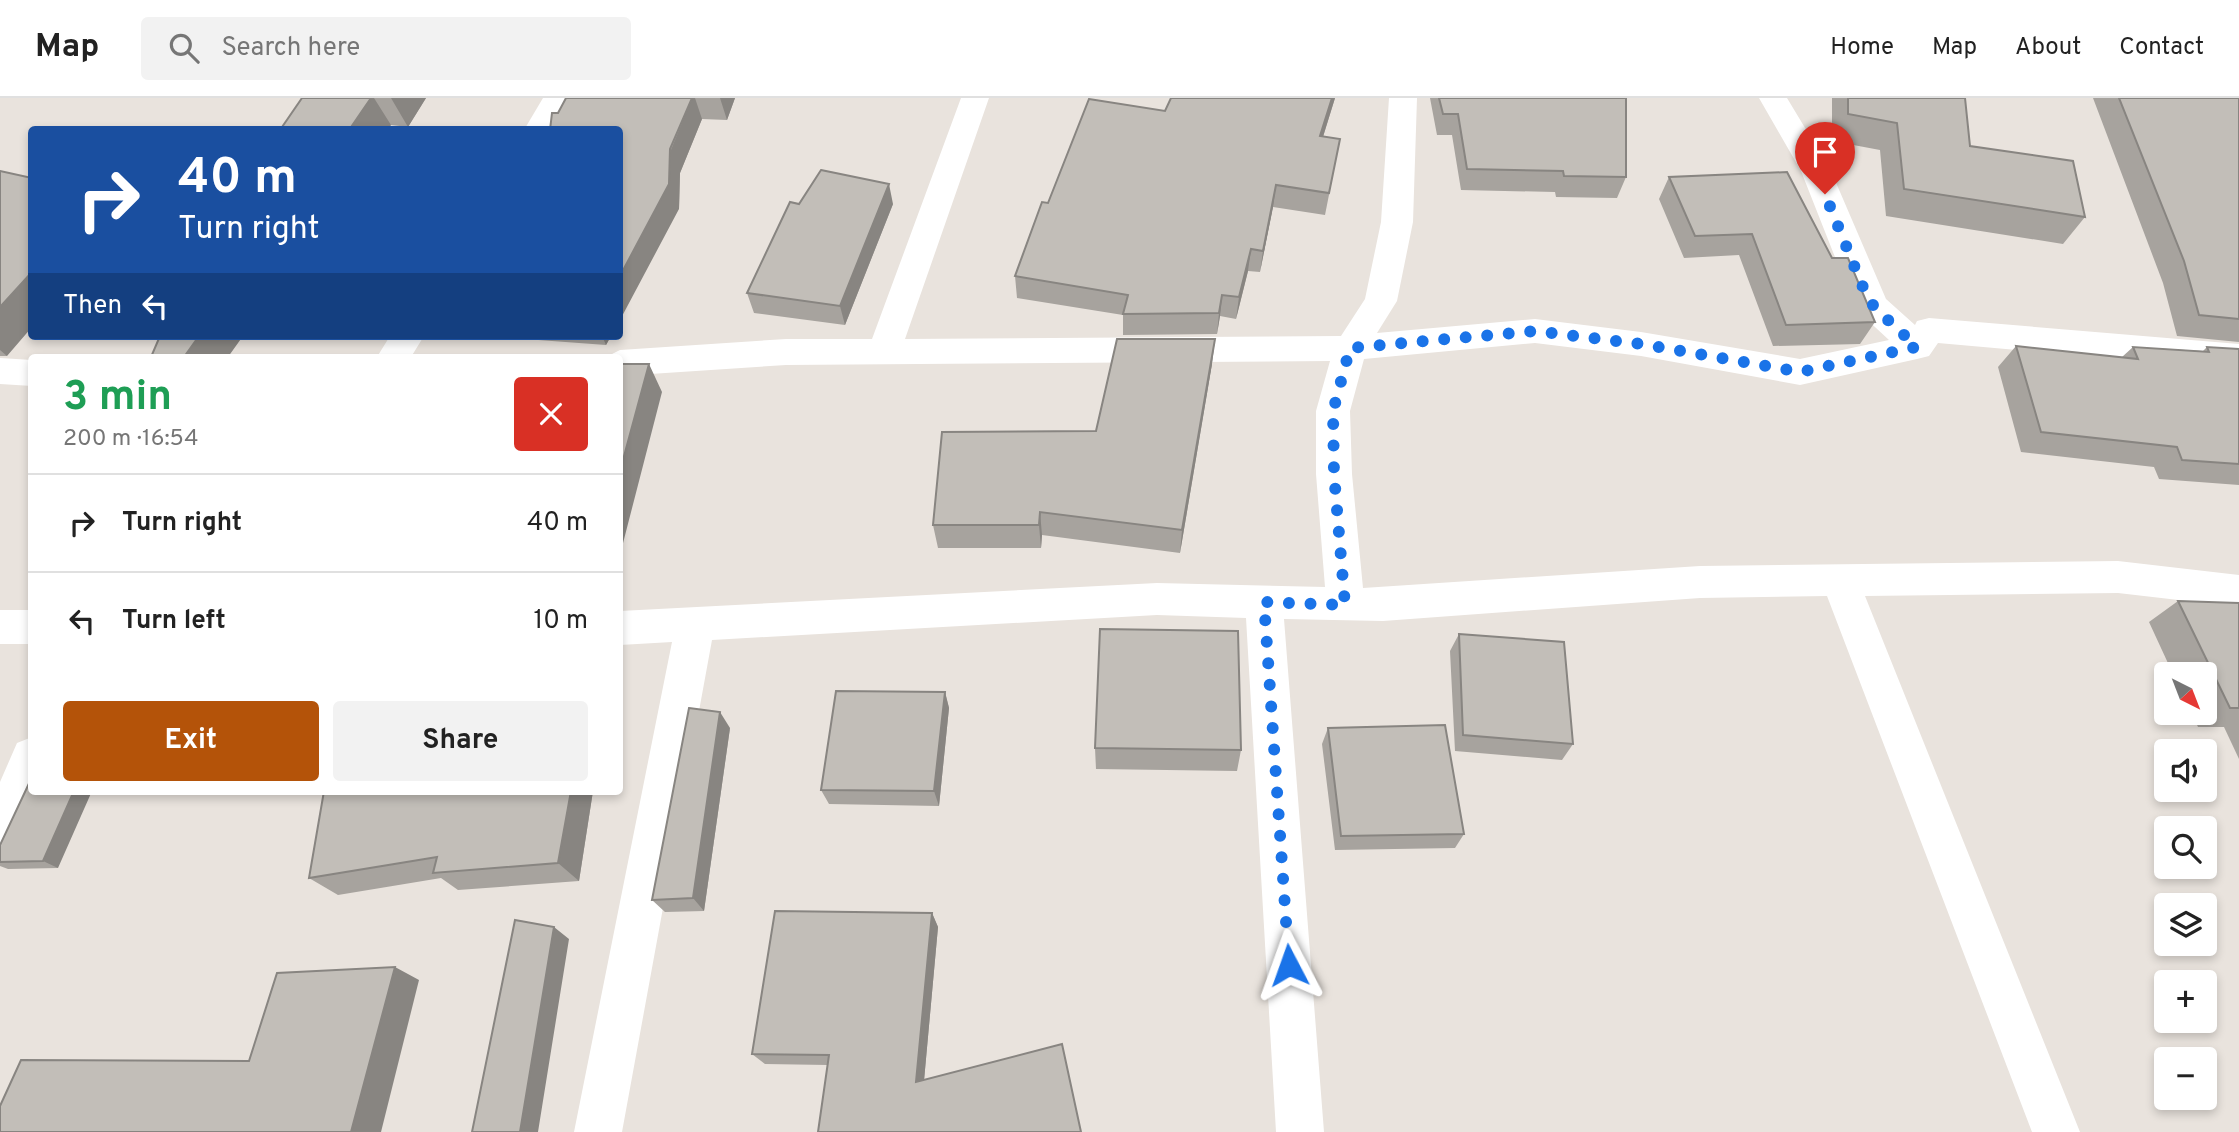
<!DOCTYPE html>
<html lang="en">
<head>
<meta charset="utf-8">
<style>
	:root { --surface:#fff; --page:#f2f2f2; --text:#222; --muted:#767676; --line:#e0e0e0; --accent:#b45309 }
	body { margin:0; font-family:Overpass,sans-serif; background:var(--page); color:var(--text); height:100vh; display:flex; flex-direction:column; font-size:26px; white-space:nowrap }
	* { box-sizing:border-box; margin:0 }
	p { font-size:23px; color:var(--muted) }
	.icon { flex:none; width:38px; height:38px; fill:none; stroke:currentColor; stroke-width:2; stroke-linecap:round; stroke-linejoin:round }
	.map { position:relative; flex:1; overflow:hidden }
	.sheet { position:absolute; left:28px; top:256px; width:595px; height:441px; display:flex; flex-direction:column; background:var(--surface); border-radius:7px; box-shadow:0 4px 10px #0003 }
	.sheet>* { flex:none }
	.hud { position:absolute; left:28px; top:28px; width:595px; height:214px; border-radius:7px; box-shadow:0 4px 10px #0003; background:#1a4fa0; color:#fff; overflow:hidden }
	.needle { width:46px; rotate:138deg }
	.fabs { position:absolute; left:2154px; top:564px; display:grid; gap:14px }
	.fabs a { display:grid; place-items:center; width:63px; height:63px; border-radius:7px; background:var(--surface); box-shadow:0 4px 10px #0003; font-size:35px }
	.pin { position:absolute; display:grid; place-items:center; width:60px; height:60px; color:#fff; margin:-72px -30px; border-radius:50% 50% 50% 0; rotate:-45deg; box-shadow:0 0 7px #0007 }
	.pin .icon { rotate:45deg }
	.me { position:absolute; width:77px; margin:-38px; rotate:356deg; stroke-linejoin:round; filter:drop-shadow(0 0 5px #0008) }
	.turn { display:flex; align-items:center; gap:24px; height:147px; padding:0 35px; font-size:32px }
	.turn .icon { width:91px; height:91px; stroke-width:2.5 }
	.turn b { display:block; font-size:49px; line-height:60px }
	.then { display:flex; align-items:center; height:66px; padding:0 35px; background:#0003; gap:14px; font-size:26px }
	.round { display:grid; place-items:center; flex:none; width:74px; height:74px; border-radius:7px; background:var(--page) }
	.overview { display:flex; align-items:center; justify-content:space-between; height:119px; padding:0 35px }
	h1 { font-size:42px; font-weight:700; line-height:52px; color:#1e9e55 }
	.cta { display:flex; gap:14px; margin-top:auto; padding:14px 35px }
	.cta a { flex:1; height:80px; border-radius:7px; background:var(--accent); color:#fff; font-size:28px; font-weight:700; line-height:80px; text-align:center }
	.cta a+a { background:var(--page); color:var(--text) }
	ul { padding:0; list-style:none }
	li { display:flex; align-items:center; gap:21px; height:98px; padding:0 35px; border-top:2px solid var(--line) }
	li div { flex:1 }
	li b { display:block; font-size:26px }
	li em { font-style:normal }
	header { display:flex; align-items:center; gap:42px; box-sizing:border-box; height:98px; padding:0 35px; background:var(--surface); border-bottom:2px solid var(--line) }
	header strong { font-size:33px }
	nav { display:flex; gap:38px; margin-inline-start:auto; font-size:24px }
	.search { width:490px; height:63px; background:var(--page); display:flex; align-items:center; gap:18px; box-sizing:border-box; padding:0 24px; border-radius:7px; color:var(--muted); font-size:26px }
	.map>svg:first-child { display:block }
</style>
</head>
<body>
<header>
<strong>Map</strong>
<div class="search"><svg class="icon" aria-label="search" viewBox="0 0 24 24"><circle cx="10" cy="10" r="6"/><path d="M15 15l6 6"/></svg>Search here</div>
<nav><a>Home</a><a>Map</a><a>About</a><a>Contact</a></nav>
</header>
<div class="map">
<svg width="2239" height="1034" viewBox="0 0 2239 1034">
	<rect width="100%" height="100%" fill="#e9e3dd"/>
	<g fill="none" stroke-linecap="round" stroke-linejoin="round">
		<path fill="#fff" fill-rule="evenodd" d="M543,0h28l-18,32h-29z
			M961,0h28l-84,241 436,-3 24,-37 16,-77 8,-124h28l-4,124 -16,79 -20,32 158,-14 106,13 159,27 89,-19 -27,-25 -4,-8 -12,-22 -45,-114 -42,-73h28l44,73 55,128 29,26 2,-4 12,-3 310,26v26l-301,-27 -9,13 -12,3 -117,26 -159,-29 -106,-13 -171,16 -14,52 2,63 11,114 337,-22 418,-5 121,14v32l-121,-14 -253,3 215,536h-48l-205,-536 -127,2 -317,23 -99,-2 40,513h-48l-30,-514 -89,-3 -445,25 -90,492h-48l98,-490 -52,3v-34l537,-28 168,4 -9,-113v-63l14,-50 -544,4 -166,11v-19h-14l14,-7 166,-11h86z
			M390,238h34l-13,21h-34z
			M0,260l32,2v26l-32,-2z
			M0,512h32v34h-32z
			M32,639v54h6l-23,53 -15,6v-68l17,-39z"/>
	</g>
	<path fill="#a7a39e" d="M302,0h124l-18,29 -17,-2z
		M566,0h169l-8,22 -25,-1 -22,54 -1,36 -121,-96z
		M1171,0h164l-12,39 17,2 -15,76 -52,-8 -13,65 -12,-1 -12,48 -16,-3 -3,18 -94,1v-20l-106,-17 -2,-22 33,-73 117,-92z
		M1430,0h196v79l-9,21 -61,-1 -1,-5 -94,-2 -9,-55h-15z
		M1832,0h133l5,48 115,71 -22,27 -177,-28 -6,-66 -48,-9z
		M2093,0h146v244l-62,-6 -14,-53z
		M0,73l7,185h-7z
		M1669,79l163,81 43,64 -15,22 -87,2 -34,-91 -55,3 -25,-59z
		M799,106h94l-48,121 -91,-12 -7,-20z
		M486,238h125l-5,9z
		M2016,248l106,11 11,-10 70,4 4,-4 32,2v136l-80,-6 -5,-12 -133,-15 -23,-85z
		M1212,266l-32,189 -138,-18 -1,13h-103l-5,-23z
		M2178,503l61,2v156l-15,-32h-26l-7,-15h14v-38h-32l-24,-52z
		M1459,536l114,110 -11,16 -107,-9 -5,-100z
		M945,594l4,16 -10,98 -110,-2 -8,-14z
		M730,630l-26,183 -39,1 -13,-12z
		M1328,630l136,106 -9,14 -120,2 -13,-106z
		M1095,650l146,2 -4,21 -141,-2z
		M32,679l26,91 -50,1 -8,-3v-21z
		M593,693l-14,90 -121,9 -17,-12 -103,17 -29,-17z
		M932,815l6,14 -14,153 157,52 -253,-67 -63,-1 -13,-10z"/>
	<path fill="#888581" d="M371,0h3l17,27 -3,5h-39z
		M391,0h35l-18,29z
		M692,0h3l7,21 -22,54 -1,36 -59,111v-44z
		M720,0h15l-8,22z
		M1332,0h3l-19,61 4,-23z
		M889,86l4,20 -48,121 -5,-19z
		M1276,87l-3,22 -13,65 3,-21z
		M1251,151l-3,22 -12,48 3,-22z
		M32,174v55l-25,29 -7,-6v-43z
		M1222,197l-2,21 -3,18 2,-21z
		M199,238h44l-15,21h-44z
		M602,238h9l-5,9z
		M1215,241l-3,25 -32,189 2,-23z
		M649,266l13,28 -40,155 -2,-4v-72z
		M1040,414l2,23 -1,13 -2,-23z
		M945,594l4,16 -10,98 -5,-15z
		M720,614l10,16 -26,183 -11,-13z
		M74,693h18l-34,77 -15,-7z
		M571,693h22l-14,90 -21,-18z
		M932,815l6,14 -15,165 -7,-10z
		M554,829l15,12 -31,193h-18z
		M395,869l24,13 -38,152h-30z"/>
	<path fill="#c2beb8" stroke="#888581" stroke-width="2" d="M302,0h69l-22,32h-69z
		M566,0h126l-22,51 -1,35 -49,92v-146h-70l2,-17h6z
		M1171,0h161l-12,38 20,3 -11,54 -53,-8 -13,66 -12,-2 -12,48 -17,-2 -3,18 -96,1 5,-19 -113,-19 27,-74 6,1 41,-104 76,12z
		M1439,0h187v79l-62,-1 -1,-5 -96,-2 -9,-55h-15z
		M1848,0h117l5,48 103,15 12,56 -181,-28 -7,-66 -49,-9z
		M2119,0h120v221l-40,-4 -15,-54z
		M821,72l68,14 -49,122 -93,-13 43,-91 9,2z
		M0,73l32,7v94l-32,35z
		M1787,74l45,86h16l27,64 -89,3 -34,-91 -57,2 -26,-59z
		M160,238h39l-15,21h-33z
		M1117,241h98l-33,191 -142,-18 -1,13h-106l9,-93 154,-1z
		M2016,248l122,13 -5,-12 76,5 -2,-5 32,2v115l-57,-4 -5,-13 -136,-15z
		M620,266h29l-29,107z
		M2178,503l61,2v105h-9z
		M1100,531l138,2 3,119 -146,-2z
		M1459,536l105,8 9,102 -110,-9z
		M836,593l109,1 -11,99 -113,-1z
		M689,610l31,4 -27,186 -41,2z
		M1445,627l19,109 -123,2 -13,-108z
		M32,679v14h42l-31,70 -43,1v-17z
		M324,693h247l-13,72 -125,10 4,-16 -128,21z
		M775,813l157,2 -16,169 146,-38 19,88h-263l11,-77 -77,-1z
		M515,822l39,7 -34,205h-48z
		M395,869l-44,165h-351v-26l21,-46 228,1 28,-88z"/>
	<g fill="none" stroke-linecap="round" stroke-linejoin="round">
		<path stroke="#1a73e8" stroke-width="12" stroke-dasharray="0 21.6" d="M1289,867l-25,-363 81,3 -11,-131 -1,-63 17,-63 185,-17 106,13 159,28 117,-25 -43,-40 -12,-22 -37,-91"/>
	</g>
</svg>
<div class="fabs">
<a><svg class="needle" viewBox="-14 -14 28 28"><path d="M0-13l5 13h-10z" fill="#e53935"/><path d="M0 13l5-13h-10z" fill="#767676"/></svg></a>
<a><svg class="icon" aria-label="sound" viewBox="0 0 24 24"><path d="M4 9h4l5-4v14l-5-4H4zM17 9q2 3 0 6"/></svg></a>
<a><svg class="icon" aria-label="search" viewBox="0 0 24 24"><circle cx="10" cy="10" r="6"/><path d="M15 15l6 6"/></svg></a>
<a><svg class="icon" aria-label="layers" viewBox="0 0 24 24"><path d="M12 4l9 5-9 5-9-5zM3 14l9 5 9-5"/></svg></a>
<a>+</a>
<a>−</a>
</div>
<div class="pin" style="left:1825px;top:96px;background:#d93025"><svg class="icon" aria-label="arrive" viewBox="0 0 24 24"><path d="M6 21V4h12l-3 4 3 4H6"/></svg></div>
<svg class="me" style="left:1289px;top:867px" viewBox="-20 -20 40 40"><path d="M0-17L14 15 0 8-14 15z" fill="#1a73e8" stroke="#fff" stroke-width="4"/></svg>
<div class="hud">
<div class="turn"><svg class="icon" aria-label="right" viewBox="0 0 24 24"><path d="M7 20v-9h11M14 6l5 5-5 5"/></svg><div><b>40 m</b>Turn right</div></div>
<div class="then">Then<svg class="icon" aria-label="left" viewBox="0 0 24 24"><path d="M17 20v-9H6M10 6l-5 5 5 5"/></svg></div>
</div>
<section class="sheet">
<div class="overview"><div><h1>3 min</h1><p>200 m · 16:54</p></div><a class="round" style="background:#d93025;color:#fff"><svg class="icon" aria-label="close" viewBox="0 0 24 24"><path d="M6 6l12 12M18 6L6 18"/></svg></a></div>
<ul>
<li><svg class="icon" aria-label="right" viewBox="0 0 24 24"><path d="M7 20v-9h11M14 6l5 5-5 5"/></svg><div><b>Turn right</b></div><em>40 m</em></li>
<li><svg class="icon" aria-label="left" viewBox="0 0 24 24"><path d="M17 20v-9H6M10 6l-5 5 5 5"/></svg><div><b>Turn left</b></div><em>10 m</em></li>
</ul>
<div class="cta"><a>Exit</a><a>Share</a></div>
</section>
</div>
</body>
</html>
